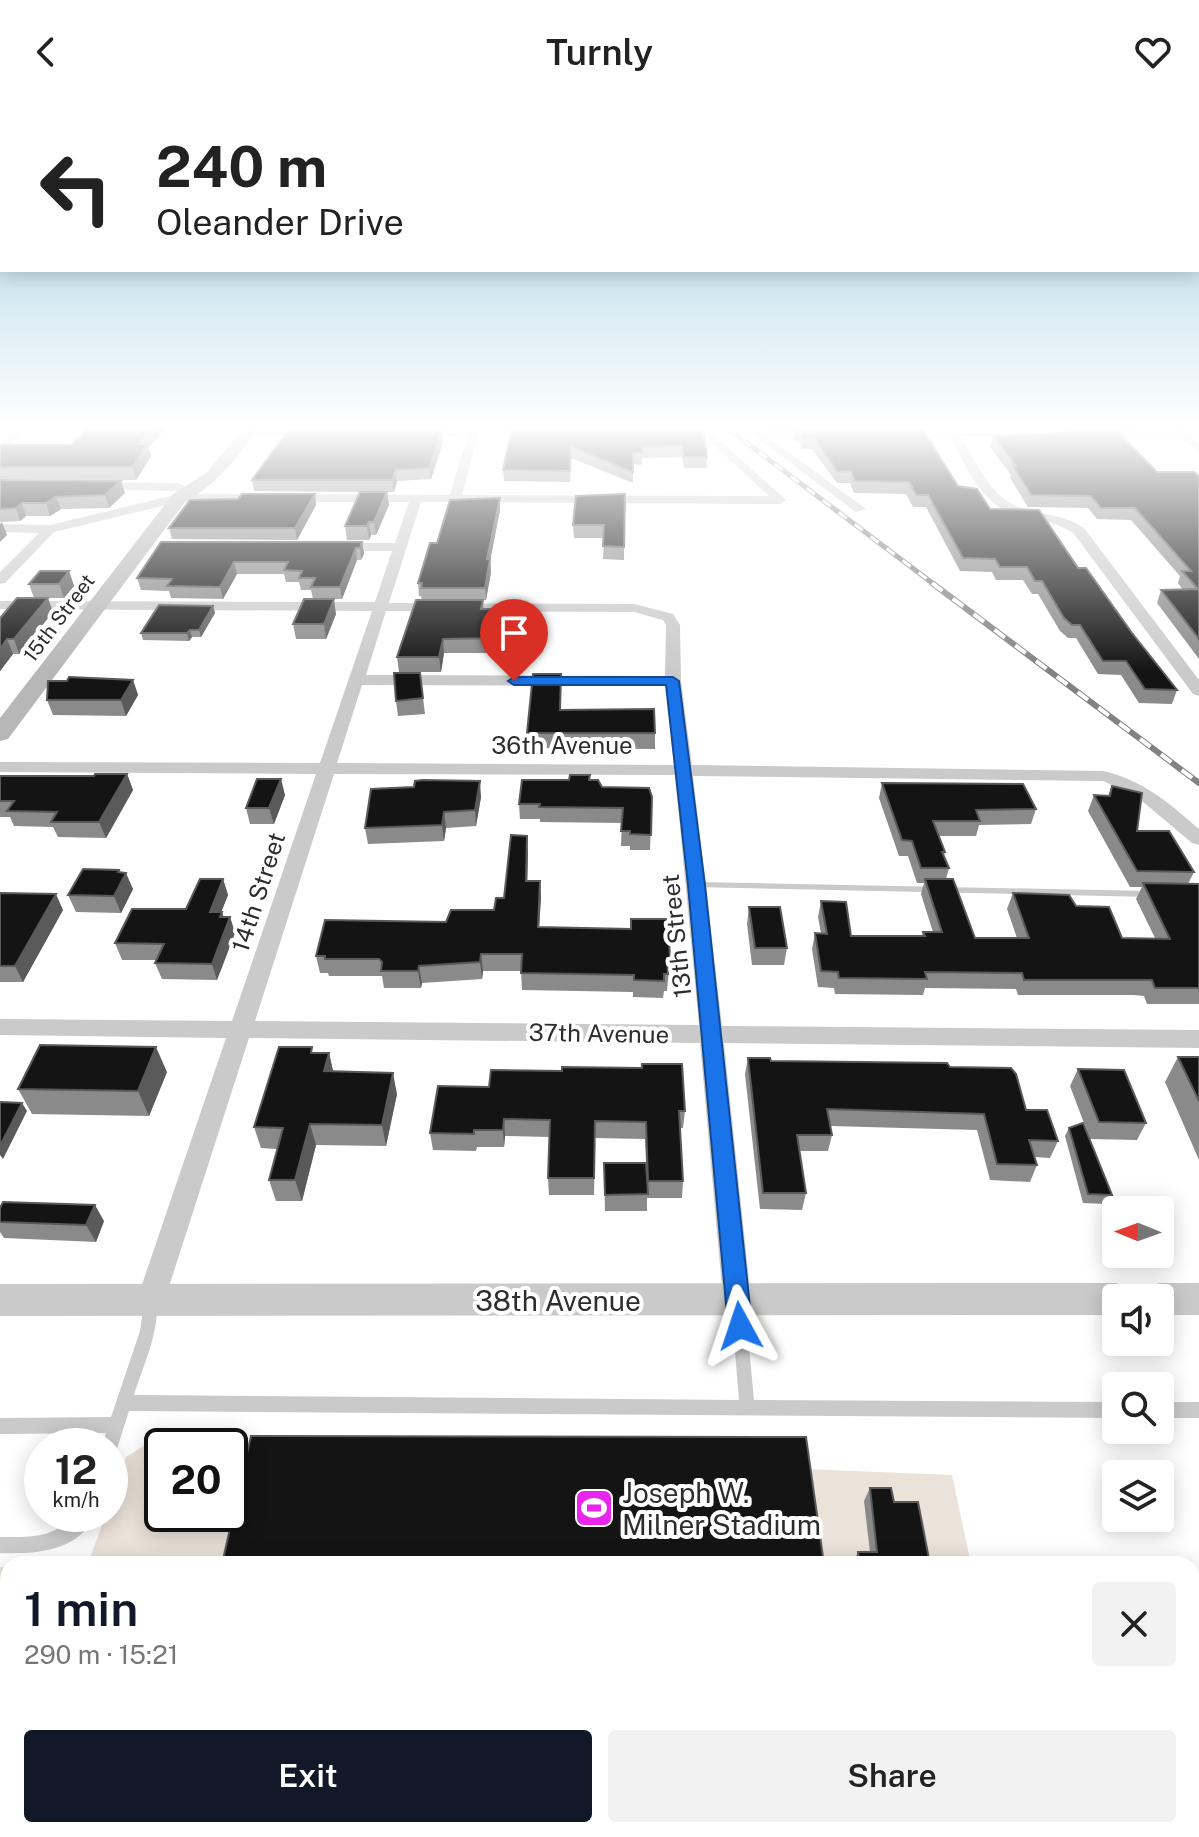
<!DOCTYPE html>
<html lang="en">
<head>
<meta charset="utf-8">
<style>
	:root { --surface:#fff; --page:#f2f2f2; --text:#222; --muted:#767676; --accent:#111827 }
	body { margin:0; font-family:"Public Sans",sans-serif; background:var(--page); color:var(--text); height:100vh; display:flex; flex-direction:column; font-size:30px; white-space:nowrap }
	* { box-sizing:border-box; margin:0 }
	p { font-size:26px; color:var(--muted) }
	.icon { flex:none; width:44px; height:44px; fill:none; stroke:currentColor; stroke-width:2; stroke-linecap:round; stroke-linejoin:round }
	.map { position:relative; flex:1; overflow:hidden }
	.drawer { position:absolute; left:0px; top:1452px; width:1200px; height:282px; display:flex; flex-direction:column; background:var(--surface); border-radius:24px 24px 0 0; box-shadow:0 4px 20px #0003 }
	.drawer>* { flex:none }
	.guide { position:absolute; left:0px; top:0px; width:1200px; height:168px; box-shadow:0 4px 20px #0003; background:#fff; color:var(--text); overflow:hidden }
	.needle { width:52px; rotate:271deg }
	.controls { position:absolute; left:1102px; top:1092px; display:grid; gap:16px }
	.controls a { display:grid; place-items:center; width:72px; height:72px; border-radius:8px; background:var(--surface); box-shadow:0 4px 20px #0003; font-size:40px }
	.speed { position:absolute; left:24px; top:1324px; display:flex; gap:16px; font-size:40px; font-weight:700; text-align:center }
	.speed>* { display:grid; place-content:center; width:104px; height:104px; border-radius:50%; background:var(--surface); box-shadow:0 4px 20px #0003; line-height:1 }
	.speed small { font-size:20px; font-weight:400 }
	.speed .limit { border:4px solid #111; border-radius:12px; background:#fff; color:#111 }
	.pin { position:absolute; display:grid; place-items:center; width:68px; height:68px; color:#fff; margin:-82px -34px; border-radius:50% 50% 50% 0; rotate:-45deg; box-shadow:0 0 8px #0007 }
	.pin .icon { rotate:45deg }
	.me { position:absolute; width:88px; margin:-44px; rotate:355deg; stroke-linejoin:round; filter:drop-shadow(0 0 6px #0008) }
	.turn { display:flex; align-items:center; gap:28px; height:168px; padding:0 24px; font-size:36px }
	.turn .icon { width:104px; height:104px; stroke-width:2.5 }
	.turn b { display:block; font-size:56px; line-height:68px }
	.round { display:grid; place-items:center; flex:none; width:84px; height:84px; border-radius:8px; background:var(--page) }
	.summary { display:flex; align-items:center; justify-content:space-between; height:136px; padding:0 24px }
	h1 { font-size:48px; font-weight:600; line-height:60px; color:var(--accent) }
	.button { display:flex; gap:16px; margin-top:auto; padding:16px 24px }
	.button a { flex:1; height:92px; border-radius:8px; background:var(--accent); color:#fff; font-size:32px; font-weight:600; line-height:92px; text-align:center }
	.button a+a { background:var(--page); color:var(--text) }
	header { display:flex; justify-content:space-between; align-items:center; height:104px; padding:0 24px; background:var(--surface); font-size:36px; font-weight:600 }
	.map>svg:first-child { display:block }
</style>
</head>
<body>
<header><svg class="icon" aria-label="back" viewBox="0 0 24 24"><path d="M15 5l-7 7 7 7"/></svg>Turnly<svg class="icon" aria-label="heart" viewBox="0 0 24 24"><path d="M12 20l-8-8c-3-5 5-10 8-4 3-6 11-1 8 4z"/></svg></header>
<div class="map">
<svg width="1199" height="1733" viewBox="0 0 1199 1733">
	<rect width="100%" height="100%" fill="#fff"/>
	<path fill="#ebe2d9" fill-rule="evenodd" d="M150,1338l802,33 19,89h-905l24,-6 16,-44h4v-12l16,-45zM162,1342h68v68h-68z
		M0,1463h8v263h1184v-35l7,5v37h-1199z"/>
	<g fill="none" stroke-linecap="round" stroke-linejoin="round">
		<path fill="#cacaca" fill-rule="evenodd" d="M300,328l2,3 -56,1 -3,-2 3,-2z
			M429,329h44l3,2 -3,2 -46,-1z
			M808,329l2,3 -50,2 -3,-2 3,-2z
			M1020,329l2,3 -109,1 -3,-2 3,-2z
			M1109,330h75l3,2 -3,2 -77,-1z
			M697,778l453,9 5,3 -5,3 -457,-10 -1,-2 1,-2z
			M150,1191l5,2c8,27 -13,72 -21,98l605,5 -8,-96 2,-5 5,-2 5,2 2,5 9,96 362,2v16l-987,-7 -13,41 -6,2v-8h-8l4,-13 -106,1v-16l111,-1 29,-86 5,-34z
			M1160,1298h39v16h-39z
			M76,1410h19c-15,38 -60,40 -95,39v-16c30,0 54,2 76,-23z"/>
		<path fill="#cacaca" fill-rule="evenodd" d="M19,324h12l-31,25v-9z
			M470,324h10l-18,67 307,1 -74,-68h11l80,72 -6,4 -359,-2 -32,101 245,1 39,10 7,11 1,56 11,84 411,6c40,9 66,32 96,58v16l-7,-2 -56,-47 -33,-15 -410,-5 29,250 477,4v18l-475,-5 27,256 -4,9 -10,4 -10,-4 -4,-9 -23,-256 -451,-5 -85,264 -4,9 -10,4 -10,-4 -4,-9 90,-264 -226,-3v-16l232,2 84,-247 -316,-2v-10l320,1 52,-152 -372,-2v-8l375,1 17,-51h-59l-7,-4 7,-4h62l14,-41h-230l-125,30 -49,51 -5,1v-12l39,-39 -39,-1v-8l50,1 129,-31 271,1zM386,507l248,1 29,8 3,5 -1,51 -299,-1zM362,581l304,1 8,79 -337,-2zM334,670l341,1 24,250 -444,-4z
			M744,324h12l110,81 -10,3z
			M945,324h10c17,25 33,68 63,79 22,8 45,7 66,21l115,152v16l-6,-2 -119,-160c-20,-15 -42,-14 -65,-22 -31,-11 -48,-57 -64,-84z
			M1171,324h11l17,16v9z
			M93,378l86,1 6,4 -6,4 -90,-2 -2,-3z"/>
		<path fill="#cacaca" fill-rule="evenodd" d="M1116,1179l12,5 5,10h-17v17l-1116,1v-32z
			M1160,1179h39v32h-39v-17h-17l5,-10z"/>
		<path fill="#b7b7b7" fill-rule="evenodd" d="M244,324h14c-21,30 -40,56 -73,74l-177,237 -8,2v-23l173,-224 33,-21z"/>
		<defs>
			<path id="rail-far1" d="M727,324l208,157"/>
			<path id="rail" d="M932,479l267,200"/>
		</defs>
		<use href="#rail-far1" stroke="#828282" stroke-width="5"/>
		<use href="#rail" stroke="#828282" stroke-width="6"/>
		<use href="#rail-far1" stroke="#fff" stroke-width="3" stroke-dasharray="10" stroke-linecap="butt"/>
		<use href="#rail" stroke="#fff" stroke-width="4" stroke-dasharray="13" stroke-linecap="butt"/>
	</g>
	<path fill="#8a8a8a" d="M88,324h78l-18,20 3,8 -15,24 -136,-1v-34h71z
		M290,324h151l-1,2h-42l45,12 -12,37 -34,2 -3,11h-7l2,13 -13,30h-5l-2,5h-22l-2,-14 22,-34 -113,-1 -2,-11z
		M508,324h187l12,29v11h-23l-2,-11 -40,1v7l-9,-1v19l-62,-25 -1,24 -66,-1 -1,-11 9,-39h-4z
		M764,324h155l-2,2 41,56 120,82 99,122 -5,14 -33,-1 -18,-28 -23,-1 -22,-36h-8l-8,-7 -22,-37h-6l-9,-14h-27l-4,-8 -32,-1 -34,-64h-13l-7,-13 -52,-1 -4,-10h-13l-25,-34h-10l-4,-8h-5l2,-10h-30z
		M1062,324h78l-1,3h-21l39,41 42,4v183l-42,-56 4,-13h22l-5,-7 2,-7 -49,-56 -34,-1 -9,-11 -60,-1 -18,-29 1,-3 -21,-28 3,-11 96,-5h-25z
		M0,375l125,14 -16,15 -48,1 -11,7h-24l-6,5 -20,1z
		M315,390l1,11 -19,35 -125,-1 -3,-11z
		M625,390l-1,66 -21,-1 1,-21h-30l-1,-13z
		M500,406l-10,49 1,13 -5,28h-3l1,9 26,15 -5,29h-61l-3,19h-42l-2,-15 25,-57 -1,-4h-2l-1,-13 19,-40z
		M161,438h201l2,12 -3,6h-4l-15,39h-29l-2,-9h-10l-2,-8h-13l-2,-8h-47l-14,25 -52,-1 -2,-7 -28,-1 -4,-12z
		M69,467l5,15 -10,12h-30l-5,-14z
		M213,502l2,7 -14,24h-9l-3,4 -46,-1 -2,-7z
		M53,508l-34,42h-6l-13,17v-53z
		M336,510l-10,25h-30l-3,-15z
		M420,569l5,41 -27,2 -2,-15z
		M133,576l5,15 -12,21 -73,-1 -6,-15z
		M561,606l94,23v16l-127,-1 -1,-15z
		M127,670l6,16 -27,48 -48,-1 -5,-10 -39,-1 -4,-9h-10v-41h94z
		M569,676h20l13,7 50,10 -2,53h-20v-4h-9l1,-23 -82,-1v-3h-20l-1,-15z
		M882,679l154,26 -5,15 -52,1 -3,11h-37l6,16 -1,4 5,12 -3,11 29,59h42l-10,-29 6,-16 63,13 46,32h33l-19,-39 6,-12h-12l-42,-76 6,-16 14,1 4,-10 25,45 57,41 -6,12h11v120h-52l-3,-8 -11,-1h-115l-2,-6 -91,-1 -2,7 -88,-1 -1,-6 -16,-1 -6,-38 3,-16h6l-3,-16 3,-16 30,35h71l1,-4h10l-12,-38 3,-11h-7l-9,-27h-9l-20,-58z
		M285,691l-11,29h-24l-4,-16z
		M481,693l-5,29 -30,2 -2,13 -76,3 -3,-16z
		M527,732v45l14,16 -2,30 131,31 -3,33h-3l-1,7 -30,-1v-5l-111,-2 -1,-19h-38l-1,8 -60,4 -1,5h-37l-2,-12h-53l-1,-3h-8l-4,-17 178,-46 10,-12z
		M119,766l14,19 -12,24 -45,-1 -8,-17z
		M223,775l5,16 -7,17 3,5h6l5,16 -18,47 -55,-1 -7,-16 2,-3h-35l-7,-17 71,-34z
		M0,789l63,17 -40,72h-23z
		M749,803l38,41 -3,17h-32l-5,-41z
		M314,949h15l4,18 64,23 -11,52 -70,-1 -14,56h-26l-7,-21 8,-31 -16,-1 -7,-21z
		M1178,953h21v103l-34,-78z
		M748,954l23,3 179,6 76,43 32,31 -8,17 -15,-1 2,8 -7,17 -40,-2 -13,-50 -147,-4 2,9 -4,16h-29l7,42 -4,17 -42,-1 -15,-135z
		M1078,965l68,54 -9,17 -47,-1 -20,-53z
		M167,968l-18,44 -117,-2 -14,-25z
		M438,982l247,25 -2,17h-3l3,53 -1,17h-35v13h-42l-1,-48h42l-1,-24 -50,-1 -1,57h-45l-1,-17 2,-41 -45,-1 -1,11h-27l-1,4 -43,-1 -3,-17z
		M1069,1024l43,67 -5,9 -24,-1 -18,-67z
		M0,1104l104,13 -8,21 -92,-4 -4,-6z
		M870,1384l60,76h-78l6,-12h12l-6,-51z"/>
	<path fill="#5a5a5a" d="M153,324h13l-18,20 3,8 -15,24 -3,-13 6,-23z
		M442,327l1,11 -12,37 -2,-11z
		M396,366l1,11 -3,11 -2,-12z
		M121,377l4,12 -16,15 -4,-13z
		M387,388l2,13 -13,30 -2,-13z
		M315,390l1,11 -19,35 -2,-12z
		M56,393l5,12 -11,7 -4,-13z
		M500,394v12l-12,62 -1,-13z
		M22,399l4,13 -6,5 -4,-13z
		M2,418l5,13 -7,7v-18z
		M369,418l2,13 -2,5 -2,-14z
		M362,438l2,12 -3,6 -1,-12z
		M356,444l1,12 -15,39 -2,-12z
		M490,455l1,13 -5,28 -1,-12z
		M234,458l3,12 -14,25 -3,-12z
		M69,467l5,15 -10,12 -5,-14z
		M48,494l5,14 -34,42 -5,-15z
		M334,495l2,15 -10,25 -2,-15z
		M213,502l2,7 -14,24 -2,-7z
		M509,505l1,15 -5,29 -1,-15z
		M190,526l2,7 -3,4 -2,-8z
		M7,535l6,15 -13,17v-22z
		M443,535l1,14 -3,19 -2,-15z
		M133,576l5,15 -12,21 -5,-16z
		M127,670l6,16 -27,48 -7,-16z
		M281,675l4,16 -11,29 -5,-16z
		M480,677l1,16 -5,29 -1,-16z
		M444,708l2,16 -2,13 -2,-16z
		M527,732l1,17 -1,44 -1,-16z
		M119,766l4,9 3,-6 7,16 -12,24 -7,-17z
		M223,775l5,16 -13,33 -5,-16z
		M540,777l1,16 -3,47v-17z
		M56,790l7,16 -40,72 -8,-16z
		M222,808l5,14 3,-9 5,16 -18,47 -5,-16 8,-47z
		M481,850l2,17 -1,8 -2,-17z
		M419,862l3,17 -1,5 -3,-17z
		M156,943l11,25 -18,44 -11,-25z
		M329,949l5,22 -10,-4z
		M393,969l4,21 -11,52 -4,-21z
		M22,999l5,8 -24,48 -3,-4v-9z
		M504,1015l1,17 -1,11 -1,-17z
		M310,1020l6,21 -14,56 -7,-21z
		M95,1101l9,16 -8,21 -10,-17z"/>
	<path fill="#141414" stroke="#5a5a5a" stroke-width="2" d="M88,324h65l-14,16h8l-14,23h-133v-22h71z
		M290,324l152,3 -13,37 -33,2 -4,10h-140z
		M512,324h183v2h8l4,27h-23l-2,-11 -40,1v6h-9v19l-62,-25 -1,24 -67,-1z
		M795,326h128l35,56 19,3 13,20 49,1 39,58h8l46,65 45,57 -32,-1 -19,-28h-23l-23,-36h-8l-8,-7 -22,-37h-7l-8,-14h-27l-5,-8 -32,-1 -35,-63h-12l-7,-13 -54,-1 -4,-10 -13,1 -24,-34h-11l-4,-8z
		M1116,326l41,42h37l5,4v163l-38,-49 37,-1 -16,-18h9l-56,-63h-34l-10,-12 -60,-1 -18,-29h3l-23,-30z
		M0,376l121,1 -16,14 -49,2 -10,6h-24l-6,5 -16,1z
		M360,388h27l-13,30h-5l-2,4h-22z
		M242,390h73l-20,34h-126l21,-28 48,-1z
		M625,390l-1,53 -21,-1 1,-21h-31l3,-29z
		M500,394l-13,61h3l-5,29h-64l1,-5h-4l12,-40h7l13,-43z
		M161,438h201l-2,6h-4l-16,39h-29l4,-9h-16l3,-7 -18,-1 4,-8h-54l-14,25 -53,-1 5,-7 -35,-1z
		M40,467h29l-10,13h-30z
		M17,494h31l-34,41h-7l-7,10v-31z
		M304,495h30l-10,25h-31z
		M416,496h67l-2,9h28l-5,29 -61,1 -4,18h-42z
		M159,501l54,1 -14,24h-9l-3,3h-46z
		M394,569h26l3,25 -27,3z
		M533,570h28l-1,36 94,-1 1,24h-128z
		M69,573l64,3 -12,20h-74l1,-19h19z
		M95,670h32l-28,48h-48l6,-10 -50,-1 7,-10h-14v-25h94z
		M570,671h20l-1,5h9l4,7 47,1 3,9 -1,38 -21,-1v-3h-9l2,-23 -84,-1 1,-3h-21l3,-24h47z
		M257,675h24l-12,29h-23z
		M423,676l57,1 -5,29 -31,2 -2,13 -77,3 6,-39 43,-2 1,-6z
		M882,679l141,1 13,25 -60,1 4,11h-47l12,31h-3l7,16h-28l-9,-27 -10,-1z
		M1112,682l30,7 -5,38h32l25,41 -57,-1 -43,-76 16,1z
		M511,731l16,1 -1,45h14l-2,46 93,2v-10h37l2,39h-3l1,16h-4v7l-30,-1v-5l-113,-2 1,-19h-41l-1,8 -61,4 -1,5h-37l1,-9 -3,-3h-54v-3h-9l9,-36 121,2 5,-12h43l2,-12h8z
		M83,765l36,1 -1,2 8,1 -12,23 -46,-1z
		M200,775h23l-13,33h12l-2,5h10l-18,47 -57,-1 9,-19 -49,-1 17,-34h54z
		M925,775h28l22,59h54l-16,-45 56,2 7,11 33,1 13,31 48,1 -27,-56 56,1v104h-44l-3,-8h-128l-2,-7 -97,-1 2,7 -88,-1 -1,-6 -17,-1 -6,-38 12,1 -6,-33 25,1 5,34h74l-2,-4h19z
		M0,789l56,1 -41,72h-15z
		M749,803h31l7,41h-32z
		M40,941l116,2 -18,44 -120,-2z
		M279,943h33l-1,6h18l-5,18 69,2 -11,52 -72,-1 -15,56h-26l14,-52 -29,-1z
		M1178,953h21v44z
		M748,954h22l1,3 176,2 3,4 61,1 5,6 10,36h21l11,31 -29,-1 8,25 -40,-1 -13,-50 -157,-5 5,26h-35l9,58h-43z
		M642,960h40l3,47h-6l4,70h-35l-2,-59 -51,-1 -1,57h-46l2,-58 -46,-1 -1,11h-29v4l-44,-1 8,-47 51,1 2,-17 71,1v-4l80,1z
		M1078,965l46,1 22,53 -47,-1z
		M0,998l22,1 -22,43z
		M1083,1019l29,72 -24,-1 -19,-66z
		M604,1059h42l2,31 -43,1z
		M3,1098l92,3 -9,20 -86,-3v-14z
		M251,1332l555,1 18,127h-602z
		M870,1384h21l3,14h24l12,62h-71l-1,-12h19z"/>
	<linearGradient id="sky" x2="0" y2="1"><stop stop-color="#99cae0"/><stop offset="0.57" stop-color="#fff"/><stop offset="1" stop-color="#fff" stop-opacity="0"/></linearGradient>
	<rect width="1199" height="567" fill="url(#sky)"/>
	<path fill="#1a73e8" stroke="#114b97" stroke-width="2" d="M673,573l6,4 26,204 47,441 -4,8 -8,3 -9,-3 -3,-8 -40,-441 -22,-200h-152l-6,-4 6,-4z"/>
	<defs>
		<symbol id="stadium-square" viewBox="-11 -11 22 22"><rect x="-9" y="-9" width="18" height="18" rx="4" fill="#e725ed" stroke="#fff"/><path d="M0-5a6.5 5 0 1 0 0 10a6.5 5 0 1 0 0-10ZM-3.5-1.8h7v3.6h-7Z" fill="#fff"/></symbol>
	</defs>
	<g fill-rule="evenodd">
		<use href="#stadium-square" x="572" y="1382" width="44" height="44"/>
	</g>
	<g text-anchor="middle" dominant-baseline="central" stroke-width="8" stroke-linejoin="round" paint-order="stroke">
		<g font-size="20" fill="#2d2d2d" stroke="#fff">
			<text transform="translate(59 514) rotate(-53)">15th Street</text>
		</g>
		<g font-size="24" fill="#2d2d2d" stroke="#fff">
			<text x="562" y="641">36th Avenue</text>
			<text transform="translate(258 788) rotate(-72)">14th Street</text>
			<text transform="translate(676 832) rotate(-96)">13th Street</text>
			<text transform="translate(599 929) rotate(1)">37th Avenue</text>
		</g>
		<g font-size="28" fill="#2d2d2d" stroke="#fff">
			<text x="558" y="1196">38th Avenue</text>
		</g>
		<g font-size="28" fill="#2d2d2d" stroke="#fff" text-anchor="start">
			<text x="622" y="1388">Joseph W.<tspan x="622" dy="32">Milner Stadium</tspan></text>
		</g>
	</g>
</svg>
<div class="controls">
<a><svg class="needle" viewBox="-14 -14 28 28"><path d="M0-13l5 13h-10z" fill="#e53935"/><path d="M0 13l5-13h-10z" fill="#767676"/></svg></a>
<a><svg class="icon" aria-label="sound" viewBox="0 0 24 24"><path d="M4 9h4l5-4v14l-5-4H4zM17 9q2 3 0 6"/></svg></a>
<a><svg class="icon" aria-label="search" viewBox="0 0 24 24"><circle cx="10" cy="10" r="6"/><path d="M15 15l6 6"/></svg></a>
<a><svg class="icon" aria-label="layers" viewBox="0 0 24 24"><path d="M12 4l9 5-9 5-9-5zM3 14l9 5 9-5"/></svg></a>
</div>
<div class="speed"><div>12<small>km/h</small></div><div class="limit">20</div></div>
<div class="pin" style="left:514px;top:577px;background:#d93025"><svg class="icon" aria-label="arrive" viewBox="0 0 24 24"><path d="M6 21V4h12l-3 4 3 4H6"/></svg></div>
<svg class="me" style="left:740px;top:1222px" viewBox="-20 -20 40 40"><path d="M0-17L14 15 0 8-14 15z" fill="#1a73e8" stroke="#fff" stroke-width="4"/></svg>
<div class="guide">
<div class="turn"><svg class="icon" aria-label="left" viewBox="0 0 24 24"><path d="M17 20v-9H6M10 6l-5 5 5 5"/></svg><div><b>240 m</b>Oleander Drive</div></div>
</div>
<section class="drawer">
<div class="summary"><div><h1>1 min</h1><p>290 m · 15:21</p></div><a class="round"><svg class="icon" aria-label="close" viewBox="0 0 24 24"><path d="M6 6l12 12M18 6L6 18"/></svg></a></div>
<div class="button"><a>Exit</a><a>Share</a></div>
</section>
</div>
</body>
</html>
